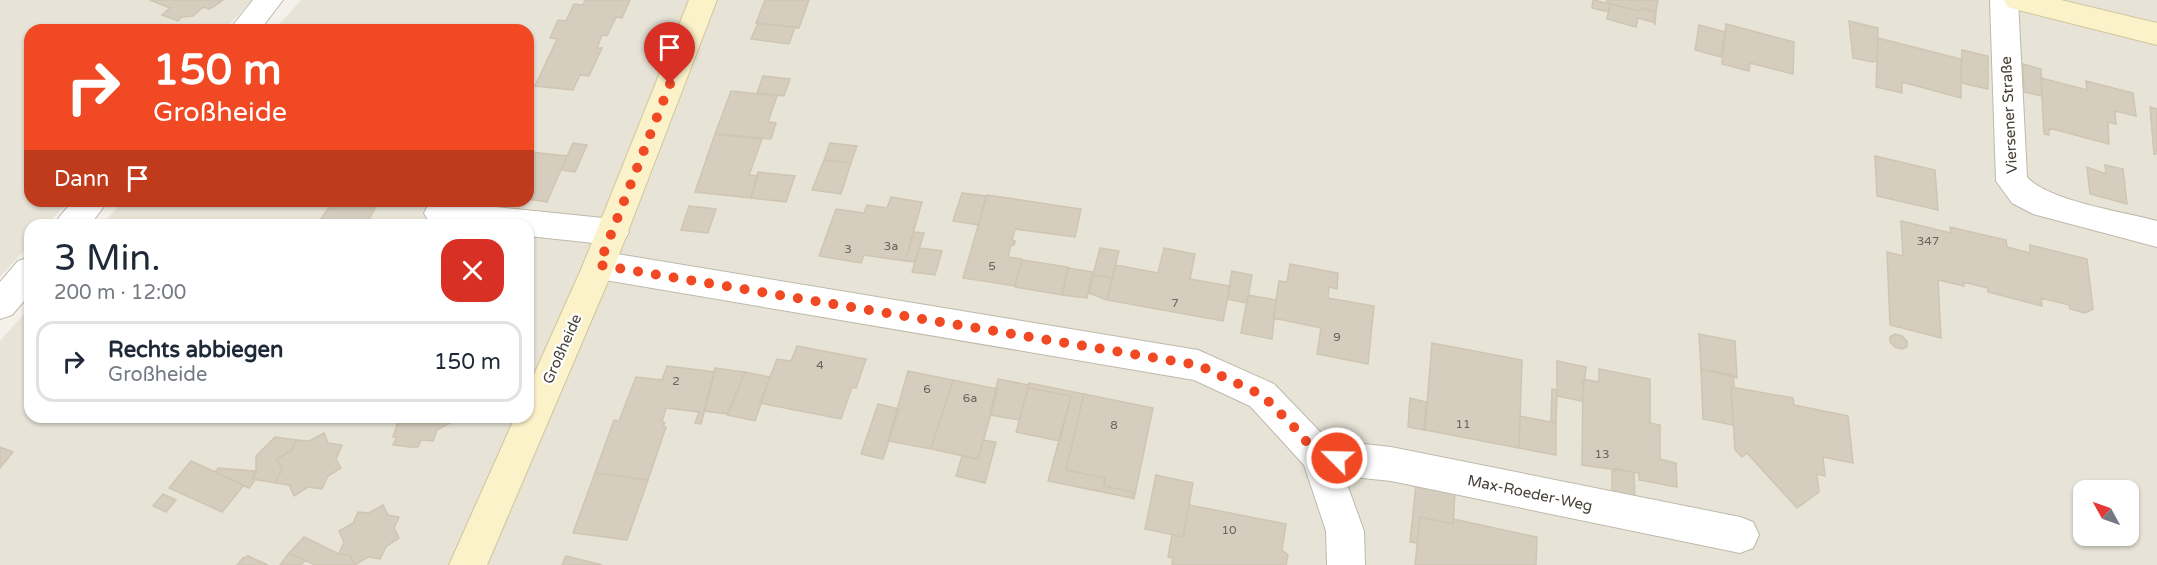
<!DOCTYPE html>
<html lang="de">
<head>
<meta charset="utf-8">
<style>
	:root { --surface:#fff; --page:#f2f2f3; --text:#1f2937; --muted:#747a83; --line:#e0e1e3 }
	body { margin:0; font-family:"Varela Round",sans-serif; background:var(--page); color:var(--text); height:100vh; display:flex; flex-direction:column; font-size:22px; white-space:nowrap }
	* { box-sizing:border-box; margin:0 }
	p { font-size:20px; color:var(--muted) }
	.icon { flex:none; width:33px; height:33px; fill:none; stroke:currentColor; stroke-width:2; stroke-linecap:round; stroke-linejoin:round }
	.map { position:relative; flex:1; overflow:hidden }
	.details { position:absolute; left:24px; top:219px; width:510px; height:204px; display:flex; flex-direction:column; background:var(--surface); border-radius:18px; box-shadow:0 2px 4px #0004 }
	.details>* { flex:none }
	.hud { position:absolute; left:24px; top:24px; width:510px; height:183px; border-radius:18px; box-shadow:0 2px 4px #0004; background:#f04923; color:#fff; overflow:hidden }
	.needle { width:39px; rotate:310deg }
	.controls { position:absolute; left:2073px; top:480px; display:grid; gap:12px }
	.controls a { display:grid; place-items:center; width:66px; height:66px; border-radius:12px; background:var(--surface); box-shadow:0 2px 4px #0004; font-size:30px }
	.pin { position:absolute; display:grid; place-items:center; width:51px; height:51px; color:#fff; margin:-62px -26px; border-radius:50% 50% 50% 0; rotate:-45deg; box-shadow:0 0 6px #0007 }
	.pin .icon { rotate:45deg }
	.me { position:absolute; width:66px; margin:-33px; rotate:293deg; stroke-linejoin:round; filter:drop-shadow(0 0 4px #0008) }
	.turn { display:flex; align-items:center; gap:21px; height:126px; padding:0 30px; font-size:27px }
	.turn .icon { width:78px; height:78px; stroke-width:2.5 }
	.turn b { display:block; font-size:42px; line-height:51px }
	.then { display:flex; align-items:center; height:57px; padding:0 30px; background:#0003; gap:12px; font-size:22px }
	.round { display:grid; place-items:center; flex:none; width:63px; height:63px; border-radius:18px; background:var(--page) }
	.overview { display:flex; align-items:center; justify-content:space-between; height:102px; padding:0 30px }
	h1 { font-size:36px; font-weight:600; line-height:45px }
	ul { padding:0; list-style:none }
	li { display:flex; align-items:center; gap:18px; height:81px; margin:0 12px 9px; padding:0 18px; border:3px solid var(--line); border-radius:18px }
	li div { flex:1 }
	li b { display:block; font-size:22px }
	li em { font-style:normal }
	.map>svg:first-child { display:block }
</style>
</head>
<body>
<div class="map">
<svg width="2157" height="565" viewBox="0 0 2157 565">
	<rect width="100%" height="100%" fill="#f3f1e9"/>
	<path fill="#e7e3d7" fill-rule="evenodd" d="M0,0h252l-28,30h-194v171h39l-22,24h-17v19l-30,33z
		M301,0h1856v565h-2157v-224l30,-34v110h498v-192h-426l21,-24h405v-171h-254zM2084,490h44v46h-44z"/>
	<path fill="#d5cdbe" stroke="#cfc5b2" stroke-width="1.5" d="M150,0h73l-10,7 -4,2 -6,-2 -10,9 -11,1 -4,4 -16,-6 8,-7z
		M585,0h45l-8,18 -6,-1 -9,19 -5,-1 -5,13h5l-13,28 -9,-1 -7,15 -38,-4 22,-47 -7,-1 8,-18 8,1 8,-17 9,1z
		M765,0h44l-10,28 -43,-5z
		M1593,0l17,4 -1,8 -17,-4z
		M1607,0h51l-2,12 -15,-4 -1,3 -13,-3 -21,-5z
		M1610,4l30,7 1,-3 15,4 -1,12 -2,-2 -15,-4 -2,9 -29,-8z
		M1849,21l29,7 -1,33 -5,1 -19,-4z
		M758,23l37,4 -6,17 -38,-5z
		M1726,24l68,18 -1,32 -43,-11 -1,8 -27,-7z
		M1699,25l26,7 -4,25 -26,-7z
		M1878,38l83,21v39l-59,-16v11l-26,-6z
		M1962,50l26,6v33l-27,-6z
		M2023,64l18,5 1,27 -18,-4z
		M763,76l27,3 -6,17 -27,-3z
		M2041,78l46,12 -1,-9 47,12 3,23 -21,-5 1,13 -8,-2 1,22 -60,-16v7l-5,-1z
		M731,91l46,5 -9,26 8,1 -5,16 -56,-5z
		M2150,107l7,2v45h-3z
		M715,134l47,5 -13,36 9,1 -7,22 -56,-6z
		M573,143l14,2 -12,27 -14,-2z
		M830,143l27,3 -6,17 -27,-3z
		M530,152l37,4 -20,46 -19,-3z
		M1875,156l60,14 3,40 -61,-14z
		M824,160l27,3 -10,31 -29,-4z
		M2105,165l18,4 4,35 -37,-10 -3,-27 19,7z
		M758,172l37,4 -9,26 -35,-4z
		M962,193l24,3 -8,29 -25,-4z
		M987,195l94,14 -6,28 -60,-8 -3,11 3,1 -1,4h-3l-3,12 14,2 -7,27 -52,-8z
		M891,197l31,5 -17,59 -41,-6 -3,8 -42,-7 17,-47 28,4 3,-8 20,3z
		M334,201h45l-3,5z
		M334,201l42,5 -10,19 -49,-1z
		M689,206l27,3 -8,24 -27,-3z
		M1901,221l50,12 -1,-6 56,13 1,7 23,6v-8l57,14 6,50 -8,4 -15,-4 -1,-4 -28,-7 1,8 -54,-14v-4l-25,-6 1,4 -26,-6 3,58 -51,-13 -3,-73 16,4z
		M914,232l10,1 -9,29 -10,-1z
		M919,248l23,3 -7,24 -23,-3z
		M1100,248l19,3 -7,27 -19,-3z
		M1164,248l31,6 -5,25 40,7 -7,35 -116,-21 9,-35 42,8z
		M1022,260l46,7 -6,28 -47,-8z
		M1290,264l48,9 -1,16 -8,-2 -1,11 46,8 -6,58 -51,-10 4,-26 -48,-10 6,-37 8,1z
		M1068,268l25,4 -6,26 -25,-3z
		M1232,271l20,4 -5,28 -20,-4z
		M1093,275l19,3 -5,22 -18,-7z
		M1248,295l28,5 -4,39 -31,-6z
		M1699,334l36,7 2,37 -36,-9z
		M1895,334l7,2 5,5v6l-5,2 -7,-2 -5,-5v-5z
		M1432,343l90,17 -3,88 -94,-18z
		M797,346l69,13 -10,29 -4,-1 -11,32 -81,-16 17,-44 14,2z
		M1557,361l29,6 -4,34 -25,-5z
		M667,366l48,6 -14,52 -6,-1 4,-11 -33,-4 -4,14 3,1 -2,3 3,1 -18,53 -53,-7 19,-53 5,1 17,-44 26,3z
		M715,368l30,4 -17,42 -24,-3z
		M1599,369l51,10v44l10,2v34l16,4 1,24 -38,-7v-7l-57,-8 1,-86 16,3z
		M1701,369l32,6 1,12h-3l2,38 -30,-6z
		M908,371l45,9 -22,69 -43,-8z
		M745,372l25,5 -15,44 -28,-6z
		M998,379l31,6 -10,35 -29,-5z
		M953,380l45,9 -20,70 -47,-10z
		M1029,383l55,11 -18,76 39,8 -1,8 29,6 -1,6 -84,-17 23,-85 -43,-8z
		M1731,387l62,11 1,7 54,11 5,47 -30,-6 2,19 -8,-2 2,18 -22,16 -50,-55 -5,4 -7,-7z
		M1028,388l43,8 -11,45 -44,-9z
		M1552,389l5,1 -1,33 -5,-1z
		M1084,394l69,14 -19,91 -2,-1 1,-6 -29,-6 1,-8 -39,-8z
		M1410,398l16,4 -2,28 -16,-3z
		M878,404l21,5 -16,50 -22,-5z
		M1520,416l36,7v32l-37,-7z
		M393,417h54l3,6 -13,7 -4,11 -12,-1 -3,7h-8l-17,-2 4,-8h-4l4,-12z
		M324,433l4,10 14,2 -6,14 5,9 -13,8 -6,13 -14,-2 -14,9 -5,-11 -14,-2 7,-13 -5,-11 14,-8 6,-11 12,1z
		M275,437l22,3 -6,11 -14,8 5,11 -7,13 -23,-4 4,-7v-16z
		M983,440l13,2 -11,41 -29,-7 6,-20 16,3z
		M0,447l13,5 -13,16z
		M191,461l53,24 -22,27 -53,-24z
		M218,468l37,3 -3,8 3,1 -6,8 -34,-16z
		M1615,468l19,4 1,28 -23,-4v-25h3z
		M595,473l53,7 -21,60 -54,-7z
		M1156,475l37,8 -10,54 -38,-8z
		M1416,484l39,8 -2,32 -33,-7 -3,26 -7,-1z
		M163,494l13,6 -10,12 -13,-6z
		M383,505l5,10 11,2 -5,11 5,10 -13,9 -6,12 -12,-2 -13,8 -5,-10 -11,-1 5,-12 -5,-11 14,-8 5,-11 11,1z
		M1189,505l97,19 -4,26 6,5 -2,10h-114l1,-7 -5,-1 4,-22 11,2z
		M1420,517l33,7v-5l84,18 -1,28h-121z
		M304,537l35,17 11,1 5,10h-40l-26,-12z
		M289,553l16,7 -4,5h-21z
		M248,556l20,9h-31l6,-7z
		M566,556l36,9h-40z"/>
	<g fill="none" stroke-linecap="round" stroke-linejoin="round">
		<defs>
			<path id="street" d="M253,0h30l-23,30h-31z
				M1990,0h28l9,177c21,24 98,35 130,44v26l-124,-33 -21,-11 -16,-22z
				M73,201h35l-18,24h-35l5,-9z
				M437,201l176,18 11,4 5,9 -5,9 -11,4 -85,-9v-11h-91l-8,-3 -5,-9 5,-9z
				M599,251l599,99 76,34 54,56 63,7 349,70 13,5 6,13 -6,13 -13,5 -349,-72 -47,-5 20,55 1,34h-38l-1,-34 -22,-66 -54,-59 -56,-26 -595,-101 -12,-4 -4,-10 4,-10z
				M30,257v37l-18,21 -12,4v-37l18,-21z"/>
			<path id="secondary" d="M689,0h28l-102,265 -128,300h-38l66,-148h13v-29l55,-123z
				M2004,0h57l96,23v22l-139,-35 -10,-3z"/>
		</defs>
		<use href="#street" stroke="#bfb9ab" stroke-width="2"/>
		<use href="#secondary" stroke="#d1c59a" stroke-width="2"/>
		<use href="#street" fill="#fff" fill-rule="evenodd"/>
		<use href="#secondary" fill="#fcf2ca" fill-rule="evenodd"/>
	</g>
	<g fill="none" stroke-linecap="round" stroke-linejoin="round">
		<path stroke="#f04923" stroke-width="10" stroke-dasharray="0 18" d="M670,84l-71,181 599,100 64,30 31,31 26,30 18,2"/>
	</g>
	<g text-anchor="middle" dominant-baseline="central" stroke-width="4.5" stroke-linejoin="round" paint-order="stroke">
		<g font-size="12" fill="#6a6459">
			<text x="1928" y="241">347</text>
			<text x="891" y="246">3a</text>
			<text x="848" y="249">3</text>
			<text x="992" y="266">5</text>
			<text x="1175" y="303">7</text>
			<text x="1337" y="337">9</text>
			<text x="820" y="365">4</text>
			<text x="676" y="381">2</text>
			<text x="927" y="389">6</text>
			<text x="970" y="398">6a</text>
			<text x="1463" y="424">11</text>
			<text x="1114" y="425">8</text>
			<text x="1602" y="454">13</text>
			<text x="1229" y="530">10</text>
		</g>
		<g font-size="15" fill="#474137" stroke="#fff">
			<text transform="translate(2009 115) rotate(-93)">Viersener Straße</text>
			<text transform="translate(562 349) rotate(-66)">Großheide</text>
			<text transform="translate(1530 493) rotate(12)">Max-Roeder-Weg</text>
		</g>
	</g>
</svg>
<div class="controls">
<a><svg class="needle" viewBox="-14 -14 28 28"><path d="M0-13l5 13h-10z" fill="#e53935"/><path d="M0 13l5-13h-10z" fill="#747a83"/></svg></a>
</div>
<div class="pin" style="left:670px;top:84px;background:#d93025"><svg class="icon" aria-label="arrive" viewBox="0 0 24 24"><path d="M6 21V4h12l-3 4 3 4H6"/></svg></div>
<svg class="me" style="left:1337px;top:458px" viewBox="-20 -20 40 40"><circle r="17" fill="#f04923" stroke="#fff" stroke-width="3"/><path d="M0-11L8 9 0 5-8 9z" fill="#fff"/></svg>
<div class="hud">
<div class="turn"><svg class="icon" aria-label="right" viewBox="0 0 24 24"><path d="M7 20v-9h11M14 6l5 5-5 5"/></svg><div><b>150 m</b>Großheide</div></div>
<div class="then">Dann<svg class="icon" aria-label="arrive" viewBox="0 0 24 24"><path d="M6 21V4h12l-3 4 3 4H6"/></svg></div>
</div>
<section class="details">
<div class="overview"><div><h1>3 Min.</h1><p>200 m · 12:00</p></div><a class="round" style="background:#d93025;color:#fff"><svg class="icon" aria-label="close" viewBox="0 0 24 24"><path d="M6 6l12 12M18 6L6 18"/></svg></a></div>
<ul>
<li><svg class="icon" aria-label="right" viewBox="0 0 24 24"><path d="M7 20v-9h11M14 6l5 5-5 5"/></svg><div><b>Rechts abbiegen</b><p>Großheide</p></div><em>150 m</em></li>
</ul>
</section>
</div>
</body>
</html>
